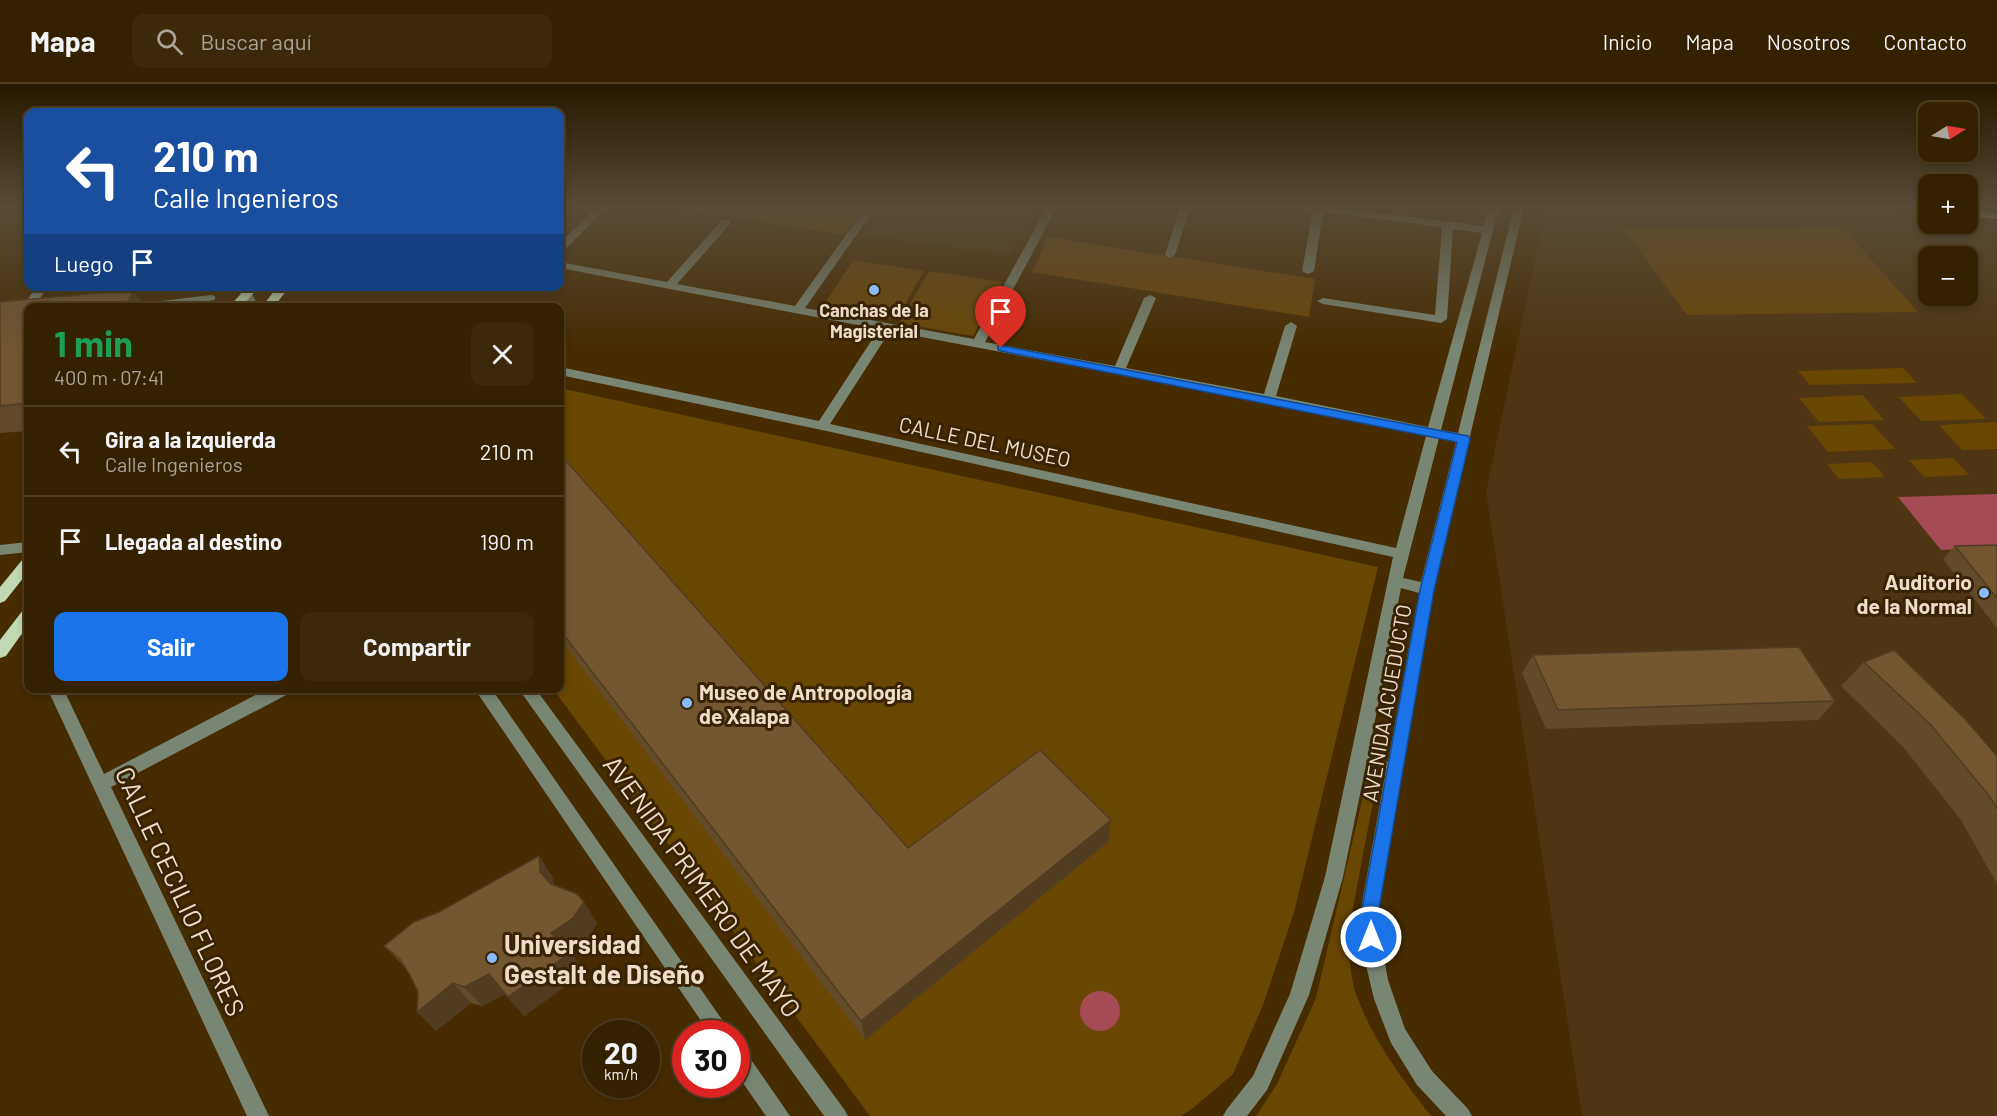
<!DOCTYPE html>
<html lang="es">
<head>
<meta charset="utf-8">
<style>
	:root { --surface:#342100; --page:#3c290a; --text:#f1f3f6; --muted:#a9a399; --line:#4e3e22; --accent:#1a73e8 }
	body { margin:0; font-family:Barlow,sans-serif; background:var(--page); color:var(--text); height:100vh; display:flex; flex-direction:column; font-size:22px; white-space:nowrap }
	* { box-sizing:border-box; margin:0 }
	p { font-size:20px; color:var(--muted) }
	.icon { flex:none; width:33px; height:33px; fill:none; stroke:currentColor; stroke-width:2; stroke-linecap:round; stroke-linejoin:round }
	.map { position:relative; flex:1; overflow:hidden }
	.sheet { position:absolute; left:24px; top:219px; width:540px; height:390px; display:flex; flex-direction:column; background:var(--surface); border-radius:12px; box-shadow:0 3px 9px #0003,0 0 0 2px var(--line) }
	.sheet>* { flex:none }
	.hud { position:absolute; left:24px; top:24px; width:540px; height:183px; border-radius:12px; box-shadow:0 3px 9px #0003,0 0 0 2px var(--line); background:#1a4fa0; color:#fff; overflow:hidden }
	.needle { width:39px; rotate:79deg }
	.buttons { position:absolute; left:1918px; top:18px; display:grid; gap:12px }
	.buttons a { display:grid; place-items:center; width:60px; height:60px; border-radius:12px; background:var(--surface); box-shadow:0 3px 9px #0003,0 0 0 2px var(--line); font-size:30px }
	.speed { position:absolute; left:582px; top:936px; display:flex; gap:12px; font-size:30px; font-weight:700; text-align:center }
	.speed>* { display:grid; place-content:center; width:78px; height:78px; border-radius:50%; background:var(--surface); box-shadow:0 3px 9px #0003,0 0 0 2px var(--line); line-height:1 }
	.speed small { font-size:15px; font-weight:400 }
	.speed .limit { border:9px solid #d22; background:#fff; color:#111 }
	.pin { position:absolute; display:grid; place-items:center; width:51px; height:51px; color:#fff; margin:-62px -26px; border-radius:50% 50% 50% 0; rotate:-45deg; box-shadow:0 0 6px #0007 }
	.pin .icon { rotate:45deg }
	.me { position:absolute; width:66px; margin:-33px; rotate:0deg; stroke-linejoin:round; filter:drop-shadow(0 0 4px #0008) }
	.turn { display:flex; align-items:center; gap:21px; height:126px; padding:0 30px; font-size:27px }
	.turn .icon { width:78px; height:78px; stroke-width:2.5 }
	.turn b { display:block; font-size:42px; line-height:51px }
	.then { display:flex; align-items:center; height:57px; padding:0 30px; background:#0003; gap:12px; font-size:22px }
	.round { display:grid; place-items:center; flex:none; width:63px; height:63px; border-radius:12px; background:var(--page) }
	.summary { display:flex; align-items:center; justify-content:space-between; height:102px; padding:0 30px }
	h1 { font-size:36px; font-weight:700; line-height:45px; color:#1e9e55 }
	.button { display:flex; gap:12px; margin-top:auto; padding:12px 30px }
	.button a { flex:1; height:69px; border-radius:12px; background:var(--accent); color:#fff; font-size:24px; font-weight:700; line-height:69px; text-align:center }
	.button a+a { background:var(--page); color:var(--text) }
	ul { padding:0; list-style:none }
	li { display:flex; align-items:center; gap:18px; height:90px; padding:0 30px; border-top:2px solid var(--line) }
	li div { flex:1 }
	li b { display:block; font-size:22px }
	li em { font-style:normal }
	header { display:flex; align-items:center; gap:36px; box-sizing:border-box; height:84px; padding:0 30px; background:var(--surface); border-bottom:2px solid var(--line) }
	header strong { font-size:28px }
	nav { display:flex; gap:33px; margin-inline-start:auto; font-size:21px }
	.search { width:420px; height:54px; background:var(--page); display:flex; align-items:center; gap:15px; box-sizing:border-box; padding:0 21px; border-radius:12px; color:var(--muted); font-size:22px }
	.map>svg:first-child { display:block }
</style>
</head>
<body>
<header>
<strong>Mapa</strong>
<div class="search"><svg class="icon" aria-label="search" viewBox="0 0 24 24"><circle cx="10" cy="10" r="6"/><path d="M15 15l6 6"/></svg>Buscar aquí</div>
<nav><a>Inicio</a><a>Mapa</a><a>Nosotros</a><a>Contacto</a></nav>
</header>
<div class="map">
<svg width="1997" height="1032" viewBox="0 0 1997 1032">
	<rect width="100%" height="100%" fill="#462c00"/>
	<path fill="#4d3611" fill-rule="evenodd" d="M882,123h151l-24,48 -144,-20z
		M1546,123h276l107,12v5l39,-1 29,3v890h-415l-96,-624zM1929,172h39v40h-39z"/>
	<path fill="#6a4603" d="M670,123h160l32,5 -18,23z
		M1842,143l76,85 -231,3 -64,-86z
		M1048,153l267,42 -6,38 -277,-45z
		M853,176l71,11 -28,49 -74,-12z
		M929,187l74,11 -30,54 -74,-13z
		M1903,284l14,15 -107,2 -12,-14z
		M560,304l818,179 -84,345 -31,93 -30,69 -40,34 -12,8h-311l-317,-427 7,-1z
		M1962,310l24,25 -65,2 -22,-24z
		M1863,311l21,25 -65,2 -20,-24z
		M1997,338v27l-35,1 -23,-25z
		M1872,340l23,25 -67,3 -21,-26z
		M1953,374l16,17 -45,2 -15,-17z
		M1872,378l13,15 -46,2 -12,-15z
		M1373,693l4,4 -29,153c1,20 2,41 8,60 16,45 46,85 75,122h-175l21,-32 39,-86 51,-219z"/>
	<path fill="#a54b55" d="M1997,410v54l-56,2 -43,-53z
		M1080 927a20 20 0 1 1 40 0a20 20 0 1 1-40 0Z"/>
	<g fill="none" stroke-linecap="round" stroke-linejoin="round">
		<path fill="#7a8674" fill-rule="evenodd" d="M597,123h11l-44,43 -4,1v-8z
			M866,123h10l-71,101 169,31 73,-132h10l-72,135 130,24 29,-68 6,-3 6,3 -30,70 138,26 21,-68 6,-4 6,4 -21,70 152,31 54,-194 -29,-4 -6,90 -6,4 -118,-19 -6,-3 6,-3 112,17 7,-88 -119,-15 -9,59 -6,3 -6,-3 11,-60 -11,-4h28l153,19 6,-19h10l-58,223 17,3 56,-226h10l-90,382 -57,331 11,60 17,49 27,42 36,38 4,7h-26l-29,-31 -26,-42 -17,-44 -9,-38 -6,-41 26,-144 -20,-6 -22,107 -34,118 -42,95 -20,26h-24l4,-7 26,-33 37,-82 35,-117 68,-320 -571,-127 -262,-55v-8l259,54 60,-92 -319,-61v-6l107,20 55,-62h8v4l-53,60 118,22zM890,247l379,72 157,33 -30,112 -566,-124zM1439,354l17,4 -35,140 -18,-4zM1401,504l18,5 -31,169 -20,-6z
			M1180,123h10l-15,48 -5,3 -5,-3z
			M37,202h11l-14,22h-6l-2,10h-8l-2,-2z
			M237,202h11l11,22h-12z
			M211,211l4,1v4l-55,8h-38l5,-3z
			M28,458v10l-28,3v-10z
			M23,532l5,2v22l-5,-2 -8,-16 3,-4z
			M47,604h16l41,86 165,-86h23l-2,5 -179,94 158,329h-22z
			M474,604h17l241,346h-22z
			M518,604h17l309,421 4,7h-24z
			M736,961l7,3 47,68h-24l-30,-43z"/>
		<path fill="#c0d9b4" fill-rule="evenodd" d="M1911,123h18v4l-13,-1z
			M1968,126l29,3v6l-29,-3z
			M248,202h12l-20,22h-12z
			M278,202h12l-17,22h-12z
			M28,474v14l-23,29 -5,2v-16l23,-28z
			M28,524v17l-22,31 -6,2v-18l23,-30z"/>
	</g>
	<path fill="#624b28" d="M0,218l28,6v123l-28,2z
		M560,370l348,394 203,-28 -3,22 -243,198 -305,-401z
		M1997,461v83l-54,-69 12,-13z
		M1533,571l302,46 -17,19 -272,9 -24,-56z
		M1864,578l133,94v128l-36,-64 -57,-72 -63,-62z
		M539,772l14,22v7l44,38 -10,16 -17,12 15,21 -61,44 -19,-22 -23,12 -11,-3 -35,28 -26,-56 -5,-8 -21,-21 55,-34z"/>
	<path fill="#503d21" d="M134,206l12,18h-22z
		M1111,736l-3,22 -243,198 -4,-19z
		M539,772l14,22 1,16 -14,-22z
		M584,818l13,21 -10,16 -22,15 -14,-21z
		M571,868l14,20 -61,44 -16,-19z
		M489,890l17,19 -24,13 -18,-19z
		M453,899l18,20 -35,28 -19,-19z"/>
	<path fill="#72572f" stroke="#503d21" stroke-width="1.5" d="M134,206l-10,18h-96v95l-28,3v-104z
		M560,370l348,394 132,-98 71,70 -250,201 -301,-391z
		M1997,461v53l-42,-52z
		M1799,563l36,54 -277,9 -25,-55z
		M1894,566l71,69 32,37v52l-7,-11 -60,-73 -66,-62z
		M539,772l1,16 11,12 26,10 7,8 -11,16 -22,15 20,19 -63,45 -19,-23 -25,13 -11,-4 -36,29 1,-20 -8,-17 -10,-16 -16,-13 30,-24 25,-10z"/>
	<linearGradient id="sky" x2="0" y2="1"><stop stop-color="#261800"/><stop offset="0.46" stop-color="#574b37"/><stop offset="1" stop-color="#574b37" stop-opacity="0"/></linearGradient>
	<rect width="1997" height="267" fill="url(#sky)"/>
	<path fill="#1a73e8" stroke="#114b97" stroke-width="1.5" d="M998,261l470,91 2,3 -36,151 -57,330 2,17 -2,6 -6,2 -7,-2 -4,-23 60,-330 37,-148 -456,-91 -3,-1z"/>
	<g fill="#88bafc" stroke="#382404" stroke-width="2">
		<circle cx="874" cy="206" r="6"/>
		<circle cx="1984" cy="509" r="6"/>
		<circle cx="687" cy="619" r="6"/>
		<circle cx="492" cy="874" r="6"/>
	</g>
	<g text-anchor="middle" dominant-baseline="central" stroke-width="6" stroke-linejoin="round" paint-order="stroke">
		<g font-size="18" font-weight="bold" fill="#edddc8" stroke="#382404">
			<text x="874" y="226">Canchas de la<tspan x="874" dy="21">Magisterial</tspan></text>
		</g>
		<g font-size="21" fill="#edddc8" stroke="#382404">
			<text transform="translate(985 357) rotate(12)">CALLE DEL MUSEO</text>
			<text transform="translate(1386 619) rotate(-80)">AVENIDA ACUEDUCTO</text>
		</g>
		<g font-size="21" font-weight="bold" fill="#edddc8" stroke="#382404" text-anchor="end">
			<text x="1972" y="497">Auditorio<tspan x="1972" dy="24">de la Normal</tspan></text>
			<text x="699" y="607" text-anchor="start">Museo de Antropología<tspan x="699" dy="24">de Xalapa</tspan></text>
		</g>
		<g font-size="26" fill="#edddc8" stroke="#382404">
			<text transform="translate(703 802) rotate(54)">AVENIDA PRIMERO DE MAYO</text>
			<text transform="translate(181 807) rotate(65)">CALLE CECILIO FLORES</text>
		</g>
		<g font-size="26" font-weight="bold" fill="#edddc8" stroke="#382404" text-anchor="start">
			<text x="504" y="859">Universidad<tspan x="504" dy="30">Gestalt de Diseño</tspan></text>
		</g>
	</g>
</svg>
<div class="buttons">
<a><svg class="needle" viewBox="-14 -14 28 28"><path d="M0-13l5 13h-10z" fill="#e53935"/><path d="M0 13l5-13h-10z" fill="#a9a399"/></svg></a>
<a>+</a>
<a>−</a>
</div>
<div class="speed"><div>20<small>km/h</small></div><div class="limit">30</div></div>
<div class="pin" style="left:1001px;top:264px;background:#d93025"><svg class="icon" aria-label="arrive" viewBox="0 0 24 24"><path d="M6 21V4h12l-3 4 3 4H6"/></svg></div>
<svg class="me" style="left:1371px;top:853px" viewBox="-20 -20 40 40"><circle r="17" fill="#1a73e8" stroke="#fff" stroke-width="3"/><path d="M0-11L8 9 0 5-8 9z" fill="#fff"/></svg>
<div class="hud">
<div class="turn"><svg class="icon" aria-label="left" viewBox="0 0 24 24"><path d="M17 20v-9H6M10 6l-5 5 5 5"/></svg><div><b>210 m</b>Calle Ingenieros</div></div>
<div class="then">Luego<svg class="icon" aria-label="arrive" viewBox="0 0 24 24"><path d="M6 21V4h12l-3 4 3 4H6"/></svg></div>
</div>
<section class="sheet">
<div class="summary"><div><h1>1 min</h1><p>400 m · 07:41</p></div><a class="round"><svg class="icon" aria-label="close" viewBox="0 0 24 24"><path d="M6 6l12 12M18 6L6 18"/></svg></a></div>
<ul>
<li><svg class="icon" aria-label="left" viewBox="0 0 24 24"><path d="M17 20v-9H6M10 6l-5 5 5 5"/></svg><div><b>Gira a la izquierda</b><p>Calle Ingenieros</p></div><em>210 m</em></li>
<li><svg class="icon" aria-label="arrive" viewBox="0 0 24 24"><path d="M6 21V4h12l-3 4 3 4H6"/></svg><div><b>Llegada al destino</b></div><em>190 m</em></li>
</ul>
<div class="button"><a>Salir</a><a>Compartir</a></div>
</section>
</div>
</body>
</html>
